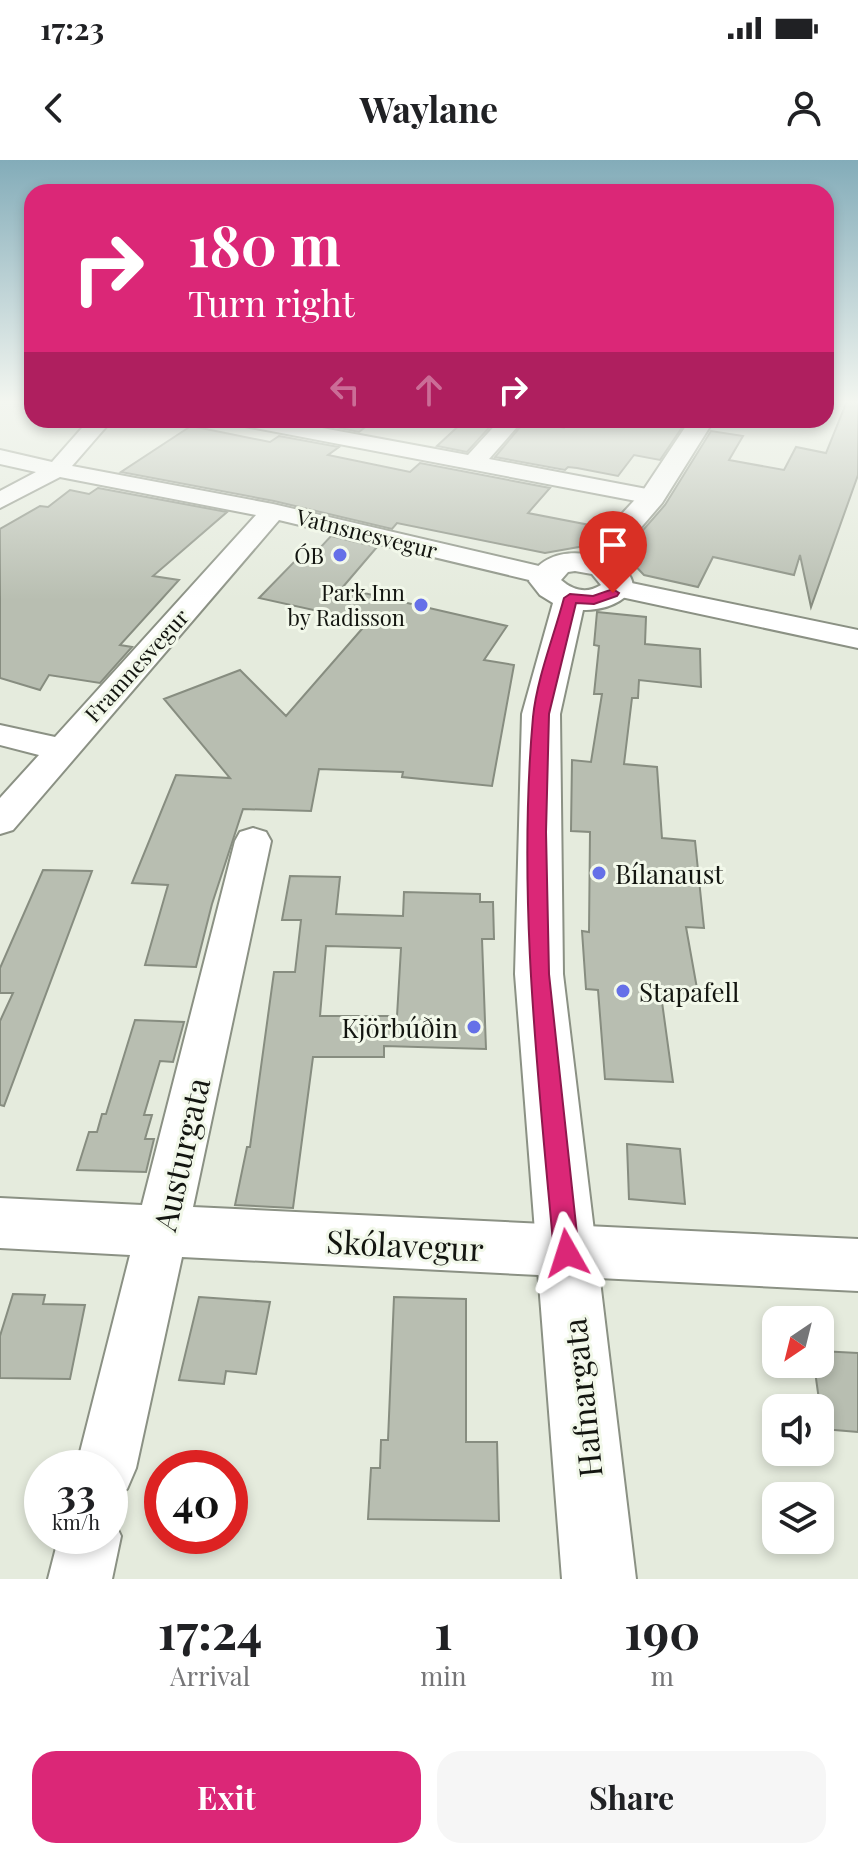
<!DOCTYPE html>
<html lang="en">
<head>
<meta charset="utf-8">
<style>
	:root { --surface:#fff; --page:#f6f6f6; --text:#202124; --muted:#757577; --accent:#db2777 }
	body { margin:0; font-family:"Playfair Display",serif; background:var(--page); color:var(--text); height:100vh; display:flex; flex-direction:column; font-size:30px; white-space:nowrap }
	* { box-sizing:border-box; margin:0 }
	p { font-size:26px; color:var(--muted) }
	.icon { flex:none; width:44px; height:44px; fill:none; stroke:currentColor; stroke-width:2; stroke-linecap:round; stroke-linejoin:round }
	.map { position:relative; height:1419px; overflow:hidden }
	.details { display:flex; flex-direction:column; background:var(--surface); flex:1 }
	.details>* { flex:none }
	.guide { position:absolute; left:24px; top:24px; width:810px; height:244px; border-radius:24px; box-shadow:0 4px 12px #0003; background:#db2777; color:#fff; overflow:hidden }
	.needle { width:52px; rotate:215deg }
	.fabs { position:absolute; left:762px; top:1146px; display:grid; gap:16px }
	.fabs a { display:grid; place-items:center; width:72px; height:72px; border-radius:16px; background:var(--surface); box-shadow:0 4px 12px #0003; font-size:40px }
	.speed { position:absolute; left:24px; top:1290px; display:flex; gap:16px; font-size:40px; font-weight:700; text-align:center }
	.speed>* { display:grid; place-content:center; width:104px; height:104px; border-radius:50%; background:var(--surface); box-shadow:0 4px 12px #0003; line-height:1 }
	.speed small { font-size:20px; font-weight:400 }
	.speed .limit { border:12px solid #d22; background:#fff; color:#111 }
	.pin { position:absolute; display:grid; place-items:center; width:68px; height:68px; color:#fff; margin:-82px -34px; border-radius:50% 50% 50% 0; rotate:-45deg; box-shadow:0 0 8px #0007 }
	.pin .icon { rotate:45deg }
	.me { position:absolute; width:88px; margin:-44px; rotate:354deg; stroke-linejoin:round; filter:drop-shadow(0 0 6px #0008) }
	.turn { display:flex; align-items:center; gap:28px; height:168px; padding:0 32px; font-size:36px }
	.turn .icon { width:104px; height:104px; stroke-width:2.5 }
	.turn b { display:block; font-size:56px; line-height:68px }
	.lanes { display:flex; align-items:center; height:76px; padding:0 32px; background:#0003; justify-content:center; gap:40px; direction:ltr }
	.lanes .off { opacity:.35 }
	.eta { display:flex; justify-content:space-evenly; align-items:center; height:136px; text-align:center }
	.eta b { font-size:48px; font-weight:700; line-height:56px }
	.primary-button { display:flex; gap:16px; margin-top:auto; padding:16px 32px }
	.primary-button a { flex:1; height:92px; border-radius:24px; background:var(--accent); color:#fff; font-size:32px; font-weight:700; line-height:92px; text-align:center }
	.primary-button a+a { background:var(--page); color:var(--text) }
	.status { display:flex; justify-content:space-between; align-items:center; height:56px; padding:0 40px; background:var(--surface); direction:ltr }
	.status svg { height:22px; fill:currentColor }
	header { display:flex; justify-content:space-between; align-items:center; height:104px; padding:0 32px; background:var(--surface); font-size:36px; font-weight:700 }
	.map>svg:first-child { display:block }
</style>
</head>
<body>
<div class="status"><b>17:23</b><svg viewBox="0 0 49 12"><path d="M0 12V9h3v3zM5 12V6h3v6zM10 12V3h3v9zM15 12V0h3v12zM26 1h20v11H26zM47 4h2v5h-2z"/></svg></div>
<header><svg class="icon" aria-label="back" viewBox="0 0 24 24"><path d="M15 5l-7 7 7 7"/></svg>Waylane<svg class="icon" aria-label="person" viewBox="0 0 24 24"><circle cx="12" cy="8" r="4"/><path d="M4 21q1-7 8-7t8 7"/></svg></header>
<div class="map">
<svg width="858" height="1419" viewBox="0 0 858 1419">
	<rect width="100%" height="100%" fill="#e5ebdd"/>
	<path fill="#b8beb1" stroke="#878d80" stroke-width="2" fill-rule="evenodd" d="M847,241h11v74l-47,132 -11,-52 -6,20 -81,-18 -15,30 -54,-12 -21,-22 42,-48 46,-74 32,5 -14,24 55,10 12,-23 30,6z
		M302,260h72l-15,12z
		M465,260h31l-29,32 -30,-6z
		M526,260l38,8 7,-8h79l33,6 -23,34 -26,-5 -16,21 -41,-8 -9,-1 -3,3 -70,-13z
		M191,266l79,16 9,-6 60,11 -11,8 82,17 10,-9 130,25 -22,25 77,15 -15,17 -45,8 -148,-30 -5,6 -118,-28 -153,-29z
		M98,328l129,24 -74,64 26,4 -59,65 12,2 -32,36 -51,-8 -9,15 -40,-12v-149l40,-23 8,1 22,-17 19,4z
		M331,376l46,11 -35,41 165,38 -23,34 30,5 -22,121 -90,-9 1,-5 -84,-3 -8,42 -68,-2 -31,95 -16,63 -51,-2 23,-80 -36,-2 44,-108 54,3 -66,-79 76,-29 46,46 82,-94 -109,-24 36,-37 11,2z
		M597,452l49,5 -1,27 55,5 1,38 -62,-7 -1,18h-6l-8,66 33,3 5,71 33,3 9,87 -18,-1 12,67 -33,-1 2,9h-5l11,80 -68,-3 -7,-89 -12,-1 -4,-58 7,1 1,-100 -19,-1 1,-71 19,2 11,-68h-8l5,-48 -5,-1z
		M43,710l49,1 -88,235 -4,-1v-84l13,-28h-13v-25z
		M290,716l50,1 -4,37 67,2 1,-24 76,2v8h13l1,37h-12l4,110 -102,-3v11h-71l-20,151 -58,-3 12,-58h3l24,-175h21l6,-52h-19zM326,786l75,2 -4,68h-77z
		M135,860l49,2 -11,40 -13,-1 -16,54h8l-7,24h9l-8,33 -69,-2 12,-38h8l5,-18h4z
		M627,984l53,5 5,55 -56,-5z
		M13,1134l32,1 -2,9 42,1 -15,74 -70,-1v-42z
		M199,1137l71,5 -14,72 -30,-3 -2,13 -45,-4z
		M394,1137l72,2v143h31l2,79 -131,-2 3,-51h9l1,-28h7z
		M820,1191l38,2v79l-35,-3 -9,-65h6z"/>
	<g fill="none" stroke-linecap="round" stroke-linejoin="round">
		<defs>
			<path id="street" d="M89,260h23l-40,46 201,38 283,66 3,6 -3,6 -10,2 -267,-64 -266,310 -13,4v-36l39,-43 -39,-10v-20l55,12 201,-222 -196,-38 -60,31v-17l36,-19 -36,-8v-14l52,12z
				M234,260h45l189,35 32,-35h23l-34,39 163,31 8,2 4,5 -4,5 -8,2 -407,-78z
				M617,420l241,50v18l-251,-54 -4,-6 4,-6z
				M253,668l13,4 5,9 -78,366 665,32v52l-676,-34 -46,211 -9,21 -17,8v-29h-34l54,-213 -130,-7v-50l142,7 93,-364 5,-9z
				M110,1353l11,23 -9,43h-64l11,-43h51z"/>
			<path id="secondary" d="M690,260h24l-52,83 -49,57c10,9 20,14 20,28 -11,16 -30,22 -50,22l-23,104 3,260 73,605h-74l-47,-605 7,-260 31,-111 -13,-8 -11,-14c8,-23 33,-30 56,-27l57,-62zM575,411l17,3 9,11c-14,9 -27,6 -40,-5l7,-8z"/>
		</defs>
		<use href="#street" stroke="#8b9184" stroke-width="4"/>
		<use href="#secondary" stroke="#8b9184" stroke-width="4"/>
		<use href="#street" fill="#fff" fill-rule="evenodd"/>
		<use href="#secondary" fill="#fff" fill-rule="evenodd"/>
	</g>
	<linearGradient id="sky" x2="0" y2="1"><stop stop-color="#83acb9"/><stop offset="0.55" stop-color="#f3f6f0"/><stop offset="1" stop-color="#f3f6f0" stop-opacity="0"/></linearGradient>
	<rect width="858" height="440" fill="url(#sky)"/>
	<path fill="#db2777" stroke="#8e194d" stroke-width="2" d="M613,429l6,4 -2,3 -23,8 -18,-1 -27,111 -3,118 3,142 30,279 -3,9 -9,3 -9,-3 -4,-9c-16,-178 -37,-357 -21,-536 4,-39 21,-81 31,-119l6,-4 23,2z"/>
	<g fill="#6570e8" stroke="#f2f8ea" stroke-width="3">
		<circle cx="340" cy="395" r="8"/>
		<circle cx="421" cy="445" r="8"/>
		<circle cx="599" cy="713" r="8"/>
		<circle cx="623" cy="831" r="8"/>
		<circle cx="474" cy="867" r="8"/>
	</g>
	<g text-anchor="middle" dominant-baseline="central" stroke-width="6" stroke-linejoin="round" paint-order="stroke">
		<g font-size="22" fill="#131510" stroke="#f2f8ea">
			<text transform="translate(367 373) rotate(14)">Vatnsnesvegur</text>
			<text transform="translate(136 505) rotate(-48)">Framnesvegur</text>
		</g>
		<g font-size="22" fill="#131510" stroke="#f2f8ea" text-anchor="end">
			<text x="324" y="395">ÓB</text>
			<text x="405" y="432">Park Inn<tspan x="405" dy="25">by Radisson</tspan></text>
		</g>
		<g font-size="26" fill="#131510" stroke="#f2f8ea" text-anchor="start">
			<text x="615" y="713">Bílanaust</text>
			<text x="639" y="831">Stapafell</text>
			<text x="458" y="867" text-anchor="end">Kjörbúðin</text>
		</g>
		<g font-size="32" fill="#131510" stroke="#f2f8ea">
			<text transform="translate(180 994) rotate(-77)">Austurgata</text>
			<text transform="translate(405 1084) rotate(3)">Skólavegur</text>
			<text transform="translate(581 1238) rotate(-96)">Hafnargata</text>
		</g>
	</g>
</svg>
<div class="fabs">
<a><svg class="needle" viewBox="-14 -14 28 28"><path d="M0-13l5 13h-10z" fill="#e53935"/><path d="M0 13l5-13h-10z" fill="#757577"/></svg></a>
<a><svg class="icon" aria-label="sound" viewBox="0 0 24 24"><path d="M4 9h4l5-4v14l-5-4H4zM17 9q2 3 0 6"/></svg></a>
<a><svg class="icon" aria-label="layers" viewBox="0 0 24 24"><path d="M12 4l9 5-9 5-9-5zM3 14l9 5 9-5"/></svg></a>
</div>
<div class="speed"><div>33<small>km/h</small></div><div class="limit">40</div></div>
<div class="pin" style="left:613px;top:433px;background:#d93025"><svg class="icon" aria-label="arrive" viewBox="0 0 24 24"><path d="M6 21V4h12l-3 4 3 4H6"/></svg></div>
<svg class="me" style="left:567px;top:1093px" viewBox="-20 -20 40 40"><path d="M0-17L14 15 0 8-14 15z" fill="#db2777" stroke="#fff" stroke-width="4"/></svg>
<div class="guide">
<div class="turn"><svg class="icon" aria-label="right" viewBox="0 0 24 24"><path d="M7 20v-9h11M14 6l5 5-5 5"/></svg><div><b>180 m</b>Turn right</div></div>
<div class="lanes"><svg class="icon off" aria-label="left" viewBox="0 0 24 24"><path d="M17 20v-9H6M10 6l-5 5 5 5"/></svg><svg class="icon off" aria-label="ahead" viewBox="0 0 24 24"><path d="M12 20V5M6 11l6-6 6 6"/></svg><svg class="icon" aria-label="right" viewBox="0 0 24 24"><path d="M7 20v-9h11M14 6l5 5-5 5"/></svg></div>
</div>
</div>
<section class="details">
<div class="eta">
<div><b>17:24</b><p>Arrival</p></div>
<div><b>1</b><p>min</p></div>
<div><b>190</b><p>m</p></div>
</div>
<div class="primary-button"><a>Exit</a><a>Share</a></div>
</section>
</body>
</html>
